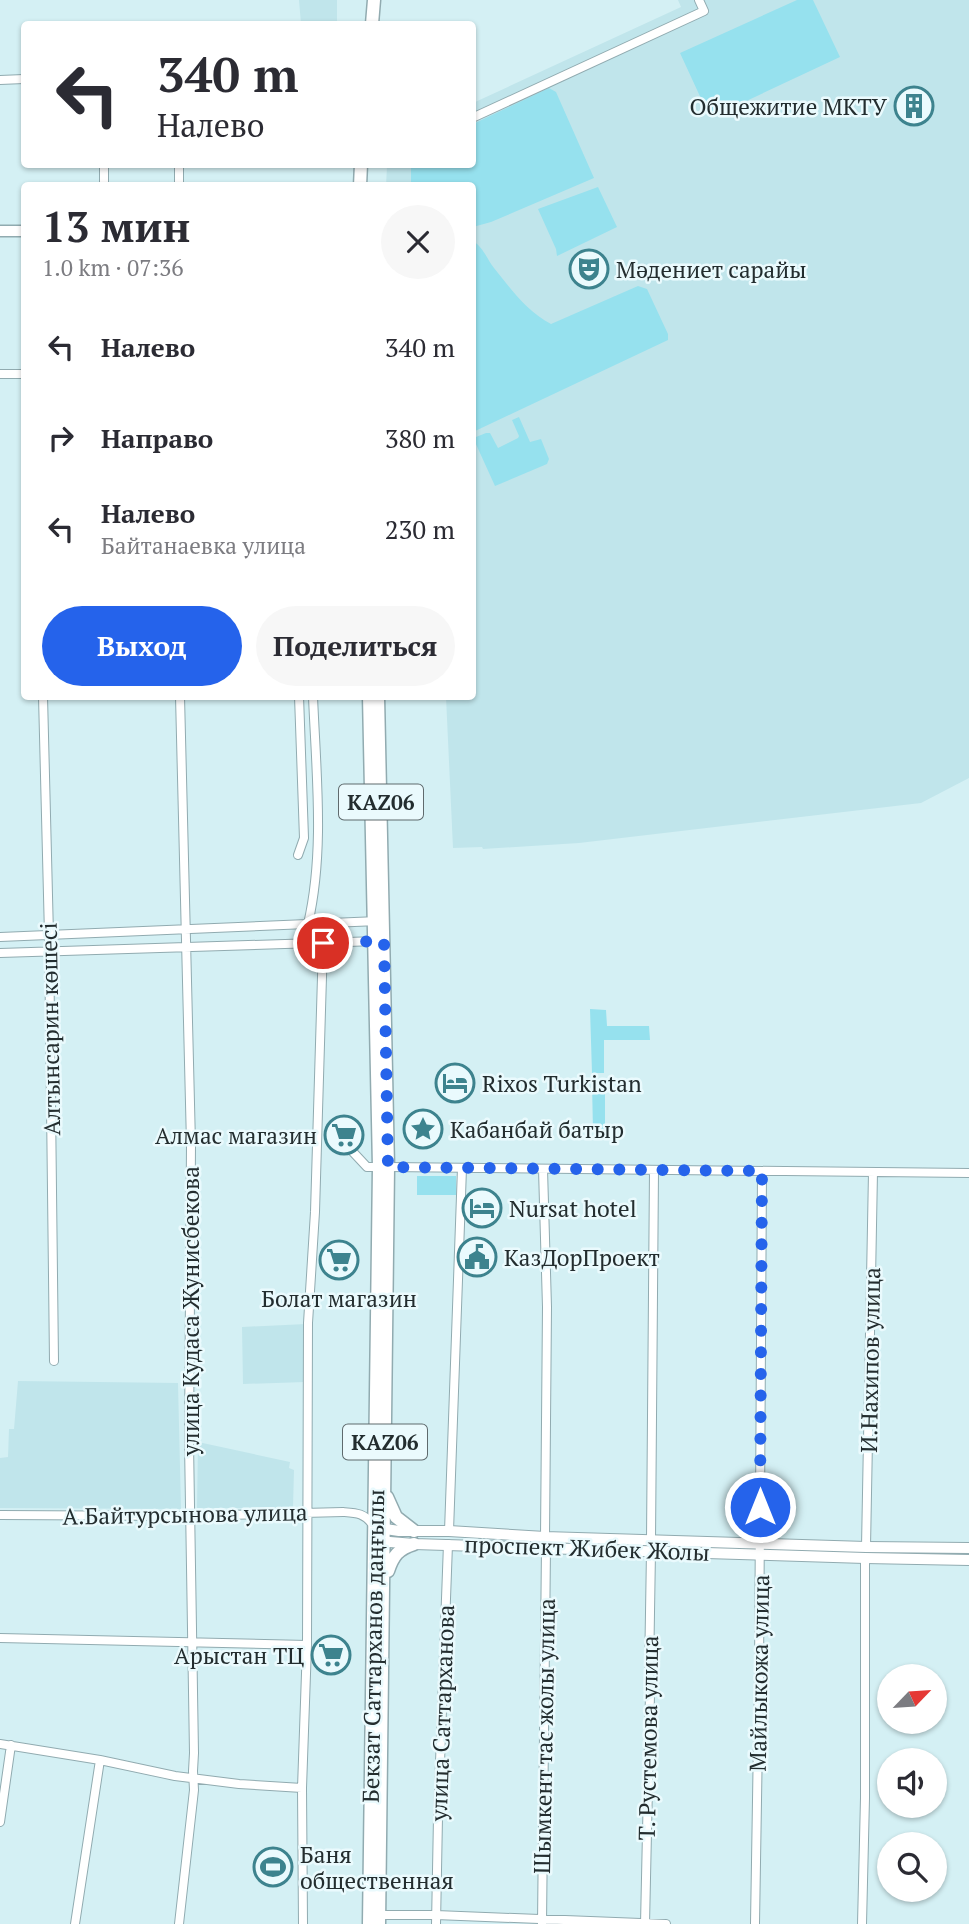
<!DOCTYPE html>
<html lang="ru">
<head>
<meta charset="utf-8">
<style>
	:root { --surface:#fff; --page:#f7f7f7; --text:#2b2b33; --muted:#7c7c81; --accent:#2563eb }
	body { margin:0; font-family:"PT Serif",serif; background:var(--page); color:var(--text); height:100vh; display:flex; flex-direction:column; font-size:26px; white-space:nowrap }
	* { box-sizing:border-box; margin:0 }
	p { font-size:23px; color:var(--muted) }
	.icon { flex:none; width:38px; height:38px; fill:none; stroke:currentColor; stroke-width:2; stroke-linecap:round; stroke-linejoin:round }
	.map { position:relative; flex:1; overflow:hidden }
	.side { position:absolute; left:21px; top:182px; width:455px; height:518px; display:flex; flex-direction:column; background:var(--surface); border-radius:7px; box-shadow:0 2px 5px #0004 }
	.side>* { flex:none }
	.banner { position:absolute; left:21px; top:21px; width:455px; height:147px; border-radius:7px; box-shadow:0 2px 5px #0004; background:#fff; color:var(--text); overflow:hidden }
	.needle { width:46px; rotate:65deg }
	.tools { position:absolute; left:877px; top:1664px; display:grid; gap:14px }
	.tools a { display:grid; place-items:center; width:70px; height:70px; border-radius:50%; background:var(--surface); box-shadow:0 2px 5px #0004; font-size:35px }
	.pin { position:absolute; display:grid; place-items:center; width:60px; height:60px; color:#fff; margin:-30px; border:4px solid #fff; border-radius:50%; box-shadow:0 2px 7px #0007 }
	.me { position:absolute; width:77px; margin:-38px; rotate:0deg; stroke-linejoin:round; filter:drop-shadow(0 0 5px #0008) }
	.turn { display:flex; align-items:center; gap:24px; height:147px; padding:0 21px; font-size:32px }
	.turn .icon { width:91px; height:91px; stroke-width:2.5 }
	.turn b { display:block; font-size:49px; line-height:60px }
	.round { display:grid; place-items:center; flex:none; width:74px; height:74px; border-radius:37px; background:var(--page) }
	.headline { display:flex; align-items:center; justify-content:space-between; height:119px; padding:0 21px }
	h1 { font-size:42px; font-weight:800; line-height:52px }
	.cta { display:flex; gap:14px; margin-top:auto; padding:14px 21px }
	.cta a { flex:1; height:80px; border-radius:42px; background:var(--accent); color:#fff; font-size:28px; font-weight:800; line-height:80px; text-align:center }
	.cta a+a { background:var(--page); color:var(--text) }
	ul { padding:0; list-style:none }
	li { display:flex; align-items:center; gap:21px; height:91px; padding:0 21px }
	li div { flex:1 }
	li b { display:block; font-size:26px }
	li em { font-style:normal }
	.map>svg:first-child { display:block }
</style>
</head>
<body>
<div class="map">
<svg width="969" height="1924" viewBox="0 0 969 1924">
	<rect width="100%" height="100%" fill="#d4f0f4"/>
	<path fill="#c0e5eb" d="M299,0h38v24h-36z
		M678,0h291v778l-48,25 -342,40 -96,6 -1,-2 -29,1 -7,-151 26,-1v-510h-86l1,-20 85,-2 1,-61 208,-96z
		M306,1324l-1,58 -62,2 -1,-57z
		M18,1381l160,2 3,126 -181,-1v-50l8,-1 1,-28h5z
		M198,1442l92,20 -1,6 5,2 -1,38h-96z"/>
	<path fill="#96e1ee" d="M797,0h16l27,57 -130,61 -30,-65z
		M549,88l7,4 38,86 -103,44 -18,5 -1,-41 -61,-1v-20l61,-1 1,-40z
		M598,187l19,40 -60,29 -1,-7 -18,-40z
		M473,241c10,6 14,18 21,27 17,21 32,43 57,56l87,-38 9,3 21,45v6l-195,92z
		M519,417l11,25 11,-3 8,20 -2,5 -52,22 -20,-44 1,-5 10,-4h4l8,15 20,-10 1,-2 -7,-16z
		M590,1009l16,1 1,16h42l1,14h-46v33h-12z
		M592,1082l13,1v48l-12,1z
		M417,1176h39v19h-39z"/>
	<g fill="none" stroke-linecap="round" stroke-linejoin="round">
		<defs>
			<path id="minor" d="M0,80l24,-1
				M472,118l232,-107 -5,-11
				M104,164v22
				M179,164v22
				M0,374h24
				M43,696l6,239 5,426
				M298,855l6,-17 -5,-142
				M308,924c17,-74 8,-152 5,-228
				M0,937l378,-16
				M0,953l378,-12
				M352,1151l15,16h12
				M388,1167l581,6
				M543,1169l4,138 -2,230
				M0,1515l190,1 153,-4c14,1 21,1 30,13
				M449,1531l13,-363
				M651,1540l3,-370
				M866,1547l7,-375
				M0,1638l307,7
				M0,1744l100,16 75,16 64,8 63,4
				M0,1822l11,-77
				M375,1915h61l230,9
				M75,1924l25,-164
				M179,1924l15,-134 -1,-19 1,-18 -5,-310 2,-299 -11,-448
				M303,1924l-1,-136 5,-143 1,-322 7,-111 8,-269
				M436,1924l2,-107 10,-273
				M542,1924l4,-377
				M645,1924l5,-230 -1,-20 2,-123
				M755,1924l4,-247 3,-506
				M862,1924l3,-126v-240"/>
			<path id="tertiary" d="M379,1528l20,3h50l96,6 321,10 103,1
				M378,1541l36,3 451,14 104,2"/>
			<path id="secondary" d="M0,231h24"/>
			<path id="primary" d="M372,24l2,-24
				M360,186l1,-22
				M369,696l10,471 -10,757
				M378,696l10,471 -9,757
				M387,1497l9,20 18,14
				M388,1571c5,-15 10,-22 26,-27"/>
		</defs>
		<use href="#minor" stroke="#91abb0" stroke-width="10"/>
		<use href="#tertiary" stroke="#91abb0" stroke-width="12"/>
		<use href="#secondary" stroke="#91abb0" stroke-width="13"/>
		<use href="#primary" stroke="#91abb0" stroke-width="15"/>
		<use href="#minor" stroke="#fff" stroke-width="8"/>
		<use href="#tertiary" stroke="#fff" stroke-width="10"/>
		<use href="#secondary" stroke="#fff" stroke-width="10"/>
		<use href="#primary" stroke="#fff" stroke-width="12"/>
	</g>
	<g fill="none" stroke-linecap="round" stroke-linejoin="round">
		<path stroke="#2563eb" stroke-width="12" stroke-dasharray="0 21.6" d="M323,943l61,-2 4,226 374,4 -2,336"/>
	</g>
	<defs>
		<symbol id="building-ring" viewBox="-11 -11 22 22"><circle r="9.5" fill="#eafafd" stroke="#3d838e" stroke-width="1.5"/><path d="M-4-6H4V6H1V3H-1V6H-4ZM-2.5-4.3h1.7v1.8h-1.7ZM.8-4.3h1.7v1.8H.8ZM-2.5-1h1.7V.8h-1.7ZM.8-1h1.7V.8H.8Z" fill="#3d838e"/></symbol>
		<symbol id="theatre-ring" viewBox="-11 -11 22 22"><circle r="9.5" fill="#eafafd" stroke="#3d838e" stroke-width="1.5"/><path d="M-5-5.5Q0-4 5-5.5V0Q5 5 0 6Q-5 5-5 0ZM-3.3-2.5H-1v1.5H-3.3ZM1-2.5H3.3v1.5H1ZM-2.8 1Q0 5.5 2.8 1Z" fill="#3d838e"/></symbol>
		<symbol id="hotel-ring" viewBox="-11 -11 22 22"><circle r="9.5" fill="#eafafd" stroke="#3d838e" stroke-width="1.5"/><path d="M-6-4.5h1.5V1H6V5H4.5V3h-9V5H-6ZM-4 0a1.8 1.8 0 1 1 3.6 0ZM.5 0V-2.5h3Q6-2.5 6 0Z" fill="#3d838e"/></symbol>
		<symbol id="sight-ring" viewBox="-11 -11 22 22"><circle r="9.5" fill="#eafafd" stroke="#3d838e" stroke-width="1.5"/><path d="M0-6L1.8-2.2L6-1.7L2.9 1.2L3.7 5.4L0 3.3L-3.7 5.4L-2.9 1.2L-6-1.7L-1.8-2.2Z" fill="#3d838e"/></symbol>
		<symbol id="supermarket-ring" viewBox="-11 -11 22 22"><circle r="9.5" fill="#eafafd" stroke="#3d838e" stroke-width="1.5"/><path d="M-6-5.5h2.5l.6 2H6L4.5 2H-2.5L-4.4-4H-6ZM-1.5 3.2a1.3 1.3 0 1 0 .1 0ZM3 3.2a1.3 1.3 0 1 0 .1 0Z" fill="#3d838e"/></symbol>
		<symbol id="civic-ring" viewBox="-11 -11 22 22"><circle r="9.5" fill="#eafafd" stroke="#3d838e" stroke-width="1.5"/><path d="M-.6-6.5H3V-4.5H.6V-3L4-1V1h2V6H-6V1h2V-1L-.6-3ZM-1.2 2.5V6h2.4V2.5Z" fill="#3d838e"/></symbol>
		<symbol id="stadium-ring" viewBox="-11 -11 22 22"><circle r="9.5" fill="#eafafd" stroke="#3d838e" stroke-width="1.5"/><path d="M0-5a6.5 5 0 1 0 0 10a6.5 5 0 1 0 0-10ZM-3.5-1.8h7v3.6h-7Z" fill="#3d838e"/></symbol>
	</defs>
	<g fill-rule="evenodd">
		<use href="#building-ring" x="892" y="84" width="44" height="44"/>
		<use href="#theatre-ring" x="567" y="247" width="44" height="44"/>
		<use href="#hotel-ring" x="433" y="1061" width="44" height="44"/>
		<use href="#sight-ring" x="401" y="1107" width="44" height="44"/>
		<use href="#supermarket-ring" x="322" y="1113" width="44" height="44"/>
		<use href="#hotel-ring" x="460" y="1186" width="44" height="44"/>
		<use href="#civic-ring" x="455" y="1235" width="44" height="44"/>
		<use href="#supermarket-ring" x="317" y="1238" width="44" height="44"/>
		<use href="#supermarket-ring" x="309" y="1633" width="44" height="44"/>
		<use href="#stadium-ring" x="251" y="1845" width="44" height="44"/>
	</g>
	<g text-anchor="middle" dominant-baseline="central" stroke-width="5" stroke-linejoin="round" paint-order="stroke">
		<g fill="#eafafd" stroke="#5f6a6d" stroke-width="2">
			<rect x="339" y="784.5" width="84" height="35" rx="5"/>
			<rect x="343" y="1424.5" width="84" height="35" rx="5"/>
		</g>
		<g font-size="21" font-weight="bold" fill="#232d2f">
			<text x="381" y="802">KАZ06</text>
			<text x="385" y="1442">KАZ06</text>
		</g>
		<g font-size="23" fill="#232d2f" stroke="#eafafd" text-anchor="start">
			<text x="887" y="106" text-anchor="end">Общежитие МКТУ</text>
			<text x="616" y="269">Мәдениет сарайы</text>
			<text x="482" y="1083">Rixos Turkistan</text>
			<text x="450" y="1129">Кабанбай батыр</text>
			<text x="317" y="1135" text-anchor="end">Алмас магазин</text>
			<text x="509" y="1208">Nursat hotel</text>
			<text x="504" y="1257">КазДорПроект</text>
			<text x="339" y="1298" text-anchor="middle">Болат магазин</text>
			<text x="304" y="1655" text-anchor="end">Арыстан ТЦ</text>
			<text x="300" y="1854">Баня<tspan x="300" dy="26">общественная</tspan></text>
		</g>
		<g font-size="23" fill="#232d2f" stroke="#eafafd">
			<text transform="translate(50 1029) rotate(-91)">Алтынсарин көшесі</text>
			<text transform="translate(190 1311) rotate(-90)">улица Кудаса Жунисбекова</text>
			<text transform="translate(870 1360) rotate(-89)">И.Нахипов улица</text>
			<text transform="translate(185 1514) rotate(-1)">А.Байтурсынова улица</text>
			<text transform="translate(587 1548) rotate(2)">проспект Жибек Жолы</text>
			<text transform="translate(373 1646) rotate(-89)">Бекзат Саттарханов даңғылы</text>
			<text transform="translate(759 1673) rotate(-89)">Майлыкожа улица</text>
			<text transform="translate(442 1713) rotate(-88)">улица Саттарханова</text>
			<text transform="translate(544 1736) rotate(-89)">Шымкент тас жолы улица</text>
			<text transform="translate(648 1738) rotate(-89)">Т. Рустемова улица</text>
		</g>
	</g>
</svg>
<div class="tools">
<a><svg class="needle" viewBox="-14 -14 28 28"><path d="M0-13l5 13h-10z" fill="#e53935"/><path d="M0 13l5-13h-10z" fill="#7c7c81"/></svg></a>
<a><svg class="icon" aria-label="sound" viewBox="0 0 24 24"><path d="M4 9h4l5-4v14l-5-4H4zM17 9q2 3 0 6"/></svg></a>
<a><svg class="icon" aria-label="search" viewBox="0 0 24 24"><circle cx="10" cy="10" r="6"/><path d="M15 15l6 6"/></svg></a>
</div>
<div class="pin" style="left:323px;top:943px;background:#d93025"><svg class="icon" aria-label="arrive" viewBox="0 0 24 24"><path d="M6 21V4h12l-3 4 3 4H6"/></svg></div>
<svg class="me" style="left:760px;top:1507px" viewBox="-20 -20 40 40"><circle r="17" fill="#2563eb" stroke="#fff" stroke-width="3"/><path d="M0-11L8 9 0 5-8 9z" fill="#fff"/></svg>
<div class="banner">
<div class="turn"><svg class="icon" aria-label="left" viewBox="0 0 24 24"><path d="M17 20v-9H6M10 6l-5 5 5 5"/></svg><div><b>340 m</b>Налево</div></div>
</div>
<section class="side">
<div class="headline"><div><h1>13 мин</h1><p>1.0 km · 07:36</p></div><a class="round"><svg class="icon" aria-label="close" viewBox="0 0 24 24"><path d="M6 6l12 12M18 6L6 18"/></svg></a></div>
<ul>
<li><svg class="icon" aria-label="left" viewBox="0 0 24 24"><path d="M17 20v-9H6M10 6l-5 5 5 5"/></svg><div><b>Налево</b></div><em>340 m</em></li>
<li><svg class="icon" aria-label="right" viewBox="0 0 24 24"><path d="M7 20v-9h11M14 6l5 5-5 5"/></svg><div><b>Направо</b></div><em>380 m</em></li>
<li><svg class="icon" aria-label="left" viewBox="0 0 24 24"><path d="M17 20v-9H6M10 6l-5 5 5 5"/></svg><div><b>Налево</b><p>Байтанаевка улица</p></div><em>230 m</em></li>
</ul>
<div class="cta"><a>Выход</a><a>Поделиться</a></div>
</section>
</div>
</body>
</html>
